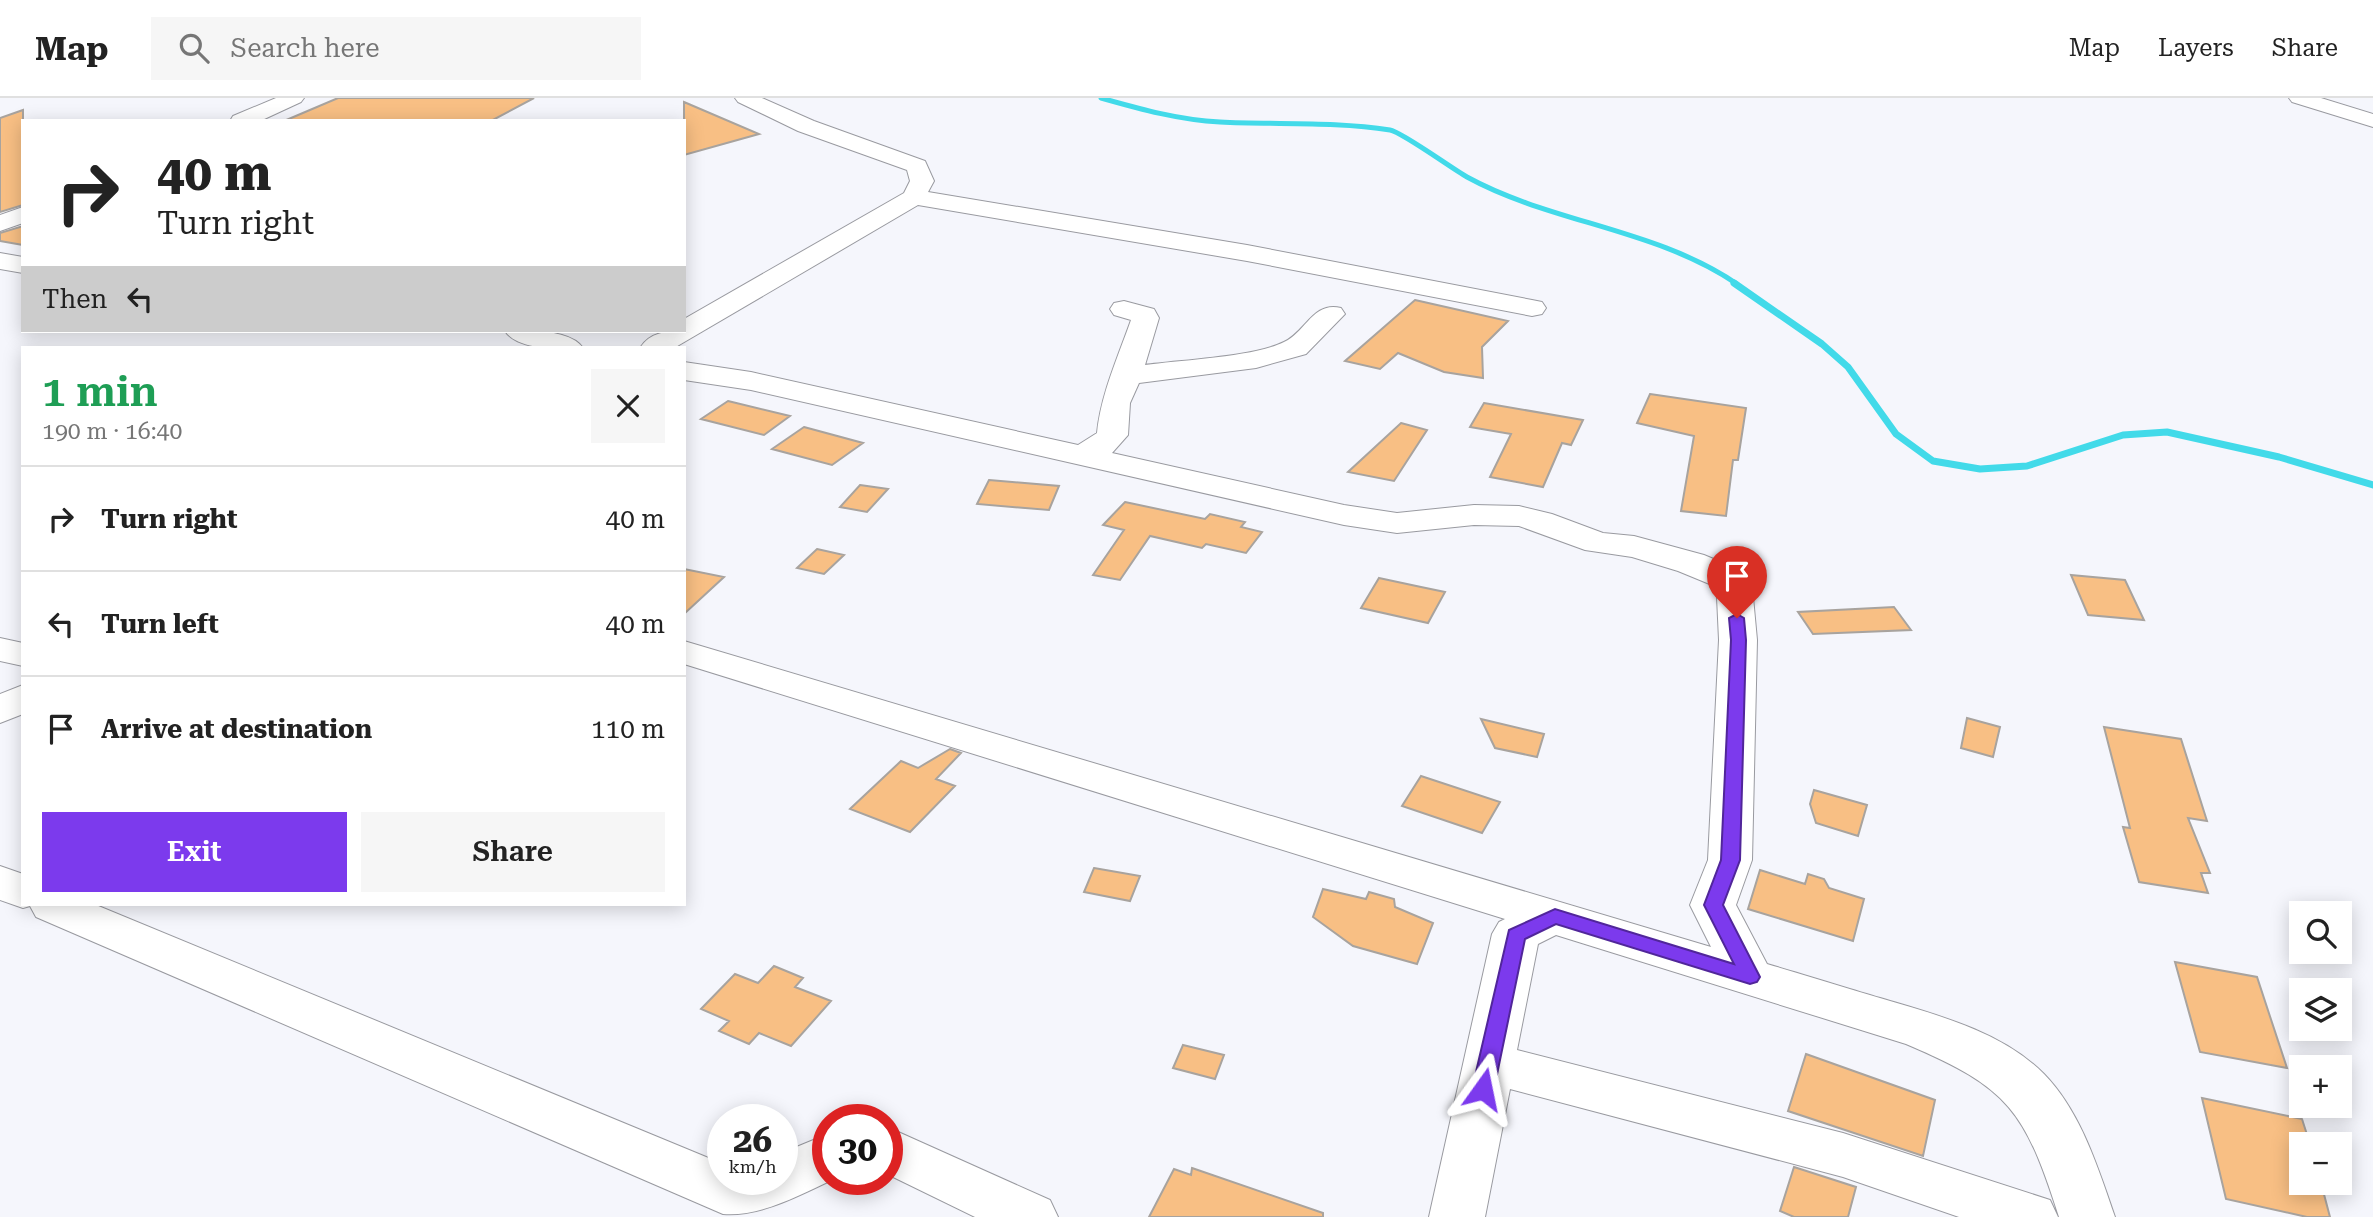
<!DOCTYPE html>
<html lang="en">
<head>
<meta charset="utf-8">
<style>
	:root { --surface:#fff; --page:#f6f6f6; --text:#222; --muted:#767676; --line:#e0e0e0; --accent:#7c3aed }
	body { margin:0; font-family:"Roboto Serif",serif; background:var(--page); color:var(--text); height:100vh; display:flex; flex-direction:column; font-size:26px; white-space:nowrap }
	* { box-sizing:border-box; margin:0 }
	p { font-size:23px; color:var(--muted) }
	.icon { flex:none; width:38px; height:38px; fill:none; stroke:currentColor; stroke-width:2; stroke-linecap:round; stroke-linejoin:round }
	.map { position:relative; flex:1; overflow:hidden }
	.drawer { position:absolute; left:21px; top:248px; width:665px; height:560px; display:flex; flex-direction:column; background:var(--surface); border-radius:0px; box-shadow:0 4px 18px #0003 }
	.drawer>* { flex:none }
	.banner { position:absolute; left:21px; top:21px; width:665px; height:214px; border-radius:0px; box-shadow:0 4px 18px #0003; background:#fff; color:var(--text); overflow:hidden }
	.tools { position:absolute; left:2289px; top:803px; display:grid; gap:14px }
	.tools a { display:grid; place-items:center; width:63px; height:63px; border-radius:0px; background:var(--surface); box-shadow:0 4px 18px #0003; font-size:35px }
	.speed { position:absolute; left:707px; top:1006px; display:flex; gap:14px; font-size:35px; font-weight:700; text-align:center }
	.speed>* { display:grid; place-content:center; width:91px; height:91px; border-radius:50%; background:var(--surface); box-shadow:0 4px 18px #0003; line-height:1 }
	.speed small { font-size:18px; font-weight:400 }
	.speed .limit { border:10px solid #d22; background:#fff; color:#111 }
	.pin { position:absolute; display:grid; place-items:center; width:60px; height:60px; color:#fff; margin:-72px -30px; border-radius:50% 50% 50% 0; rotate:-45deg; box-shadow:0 0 7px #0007 }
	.pin .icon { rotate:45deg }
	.me { position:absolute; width:77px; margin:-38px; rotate:12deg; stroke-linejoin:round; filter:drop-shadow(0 0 5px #0008) }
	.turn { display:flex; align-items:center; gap:24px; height:147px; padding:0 21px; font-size:32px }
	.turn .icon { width:91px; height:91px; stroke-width:2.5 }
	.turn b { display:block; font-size:49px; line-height:60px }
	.then { display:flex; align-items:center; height:66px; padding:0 21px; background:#0003; gap:14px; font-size:26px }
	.round { display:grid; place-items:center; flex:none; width:74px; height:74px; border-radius:0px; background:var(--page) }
	.head { display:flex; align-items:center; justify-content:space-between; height:119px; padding:0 21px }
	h1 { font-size:42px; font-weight:600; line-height:52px; color:#1e9e55 }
	.primary-button { display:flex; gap:14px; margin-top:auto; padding:14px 21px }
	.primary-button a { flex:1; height:80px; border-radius:0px; background:var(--accent); color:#fff; font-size:28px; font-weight:600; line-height:80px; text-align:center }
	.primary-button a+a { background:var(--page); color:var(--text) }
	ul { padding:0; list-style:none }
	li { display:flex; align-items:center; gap:21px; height:105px; padding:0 21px; border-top:2px solid var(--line) }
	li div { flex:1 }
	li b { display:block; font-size:26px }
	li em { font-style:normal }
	header { display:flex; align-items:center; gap:42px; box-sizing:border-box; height:98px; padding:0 35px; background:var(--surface); border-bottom:2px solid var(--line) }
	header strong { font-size:33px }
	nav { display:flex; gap:38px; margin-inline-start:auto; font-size:24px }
	.search { width:490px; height:63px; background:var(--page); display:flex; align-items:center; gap:18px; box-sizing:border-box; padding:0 24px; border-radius:0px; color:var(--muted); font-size:26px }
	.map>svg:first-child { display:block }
</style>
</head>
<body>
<header>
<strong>Map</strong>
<div class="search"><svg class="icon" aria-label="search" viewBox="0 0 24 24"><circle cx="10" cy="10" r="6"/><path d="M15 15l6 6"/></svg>Search here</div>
<nav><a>Map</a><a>Layers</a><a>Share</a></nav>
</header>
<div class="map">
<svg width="2373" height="1119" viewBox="0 0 2373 1119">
	<rect width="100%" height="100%" fill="#f5f6fc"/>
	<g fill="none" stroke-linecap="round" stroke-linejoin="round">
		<path stroke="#42dae9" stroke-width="5" d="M1101,0c39,11 78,22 119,24 57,3 114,-1 170,8 12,2 61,38 77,47 84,46 190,52 270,107"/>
		<path stroke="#42dae9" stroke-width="7" d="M1734,185l88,61 26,23 48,67 37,27 47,8 47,-3 96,-31 44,-3 112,25 94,28"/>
	</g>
	<path fill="#f8bf84" stroke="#a8a39e" stroke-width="2" d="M338,0h196l-43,23h-207z
		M684,4l75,32 -75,21z
		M23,12v95l-23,7v-94z
		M23,128v19l-23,-4v-8z
		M1415,202l93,21 -26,26 1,31 -39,-6 -46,-19 -18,16 -35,-8z
		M1650,296l96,14 -8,52h-5l-7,56 -45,-5 13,-75 -57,-13z
		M728,303l62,15 -26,19 -63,-16z
		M1484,305l99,17 -12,25 -9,-2 -19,44 -53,-10 21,-43 -41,-7z
		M1401,325l26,7 -33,51 -46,-9z
		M804,329l59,16 -31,22 -60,-16z
		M989,382l70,6 -10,24 -72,-6z
		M860,387l28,4 -21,23 -27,-5z
		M1125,404l80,17 5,-5 35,8 -4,5 21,5 -16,21 -40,-9 -4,4 -52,-12 -30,44 -27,-5 31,-45 -21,-5z
		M817,451l27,6 -20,19 -27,-6z
		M684,471l40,8 -40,37z
		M2071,477l54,5 19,40 -56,-5z
		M1379,480l42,9 24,5 -17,31 -67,-15z
		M1894,509l17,23 -98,4 -15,-22z
		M1967,620l33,9 -7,30 -32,-9z
		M1481,621l63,15 -7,23 -42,-9z
		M2104,629l77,12 26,82 -19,-3 22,55h-9l7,20 -69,-11 -16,-55 7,1z
		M950,651l11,4 -25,26 19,7 -45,46 -60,-23 51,-48 17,7z
		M1421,678l79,26 -18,31 -80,-27z
		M1814,692l53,15 -9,31 -42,-13 -6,-19z
		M1094,770l46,8 -10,25 -46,-9z
		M1760,772l45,14 3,-10 16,5 5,9 35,11 -11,42 -105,-32z
		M1323,791l43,10 3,-7 25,7 1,8 38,16 -16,41 -64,-18 -40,-29z
		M2175,864l82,15 30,91 -87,-16z
		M774,868l29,12 -8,9 36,14 -40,45 -32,-13 -10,11 -30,-13 10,-10 -28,-12 34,-35 23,9z
		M1183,947l41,10 -9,24 -42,-11z
		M1806,956l129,46 -12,56 -135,-45z
		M2202,1000l100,21 8,25h-9v39h20l9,34h-23l-81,-18z
		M1794,1069l62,20 -8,30h-54l-14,-6z
		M1192,1070l131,45v4h-174l25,-48 17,6z"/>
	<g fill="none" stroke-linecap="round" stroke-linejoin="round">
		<defs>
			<path id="minor" d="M276,0h28l-3,4 -41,19h-30l3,-5z
				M735,0h27l52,23 111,40 9,20 -6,11 319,53 285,55 10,2 4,6 -4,6 -10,2 -285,-55 -329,-56 -244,143h-34c10,-16 27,-17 44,-17v-12l220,-126 6,-12 -3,-11 -109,-39 -60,-29z
				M2289,0h32l52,16v13l-81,-25z
				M23,109v16l-23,8v-16z
				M0,155l23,4v16l-23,-4z
				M1124,203l30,8 5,9 -14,47c36,-5 109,-8 139,-23 22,-10 29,-41 57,-34l4,6 -39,40 -50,14 -117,15 -9,20 -2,32 -16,18 232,52 53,8 77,-8 45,1 33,8 51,19 31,3 70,19 36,15 13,27 4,43 -5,220 -16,45 31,59c38,11 76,23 113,34 57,17 121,33 164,76 37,38 54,94 71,143h-56c-34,-106 -49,-129 -153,-173l-350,-109 -18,9 -21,106 326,83 207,67 8,17h-99l-116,-40 -333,-88 -25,128h-56l63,-283 7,-12 6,-3 -821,-255v-23l1027,306 -21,-42 18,-45 11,-220 -2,-43 -5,-12 -34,-14 -46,-14 -47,-7 -66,-24 -45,-1 -77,8 -53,-8 -593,-135 -67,-10v-18l67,10 327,73 19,-12c4,-39 21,-76 34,-113l-17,-5 -4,-6 4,-6z
				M505,233c21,-1 65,-2 78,17 -21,1 -65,3 -78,-17z
				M0,540l23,5v23l-23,-5z
				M23,587v29l-23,9v-29z
				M0,768l23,8v31h73l627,259v16h59v-27l46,-19v46h4c-32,15 -72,37 -109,34l-687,-297 -6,-11 -7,2 -23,-8z
				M887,1029l163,73 8,17h-83l-88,-43z"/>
		</defs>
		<use href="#minor" stroke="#999aa0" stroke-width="2"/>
		<use href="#minor" fill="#fff" fill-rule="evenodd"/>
	</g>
	<path fill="#7c3aed" stroke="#51269a" stroke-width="2" d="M1737,516l7,4 2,22 -6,220 -17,45 37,72 -3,5 -7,2 -194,-60 -31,15 -31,150 -3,6 -8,2 -7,-2 -4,-6 37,-159 46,-21 179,55 -30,-59 17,-45 10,-220 -2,-22z"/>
</svg>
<div class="tools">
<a><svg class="icon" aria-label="search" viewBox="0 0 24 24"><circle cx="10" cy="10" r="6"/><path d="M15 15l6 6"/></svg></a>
<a><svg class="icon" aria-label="layers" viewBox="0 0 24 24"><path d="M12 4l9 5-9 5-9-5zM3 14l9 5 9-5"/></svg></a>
<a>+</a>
<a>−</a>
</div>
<div class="speed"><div>26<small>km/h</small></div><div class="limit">30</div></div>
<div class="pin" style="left:1737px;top:520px;background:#d93025"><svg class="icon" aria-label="arrive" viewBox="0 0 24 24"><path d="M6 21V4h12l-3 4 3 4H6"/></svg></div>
<svg class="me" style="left:1483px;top:991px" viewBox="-20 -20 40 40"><path d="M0-17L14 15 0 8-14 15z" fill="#7c3aed" stroke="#fff" stroke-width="4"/></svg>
<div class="banner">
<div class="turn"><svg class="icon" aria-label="right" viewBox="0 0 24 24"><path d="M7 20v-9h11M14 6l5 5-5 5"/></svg><div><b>40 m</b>Turn right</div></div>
<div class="then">Then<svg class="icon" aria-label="left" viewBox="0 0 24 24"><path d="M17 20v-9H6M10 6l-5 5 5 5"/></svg></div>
</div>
<section class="drawer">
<div class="head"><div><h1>1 min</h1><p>190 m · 16:40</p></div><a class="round"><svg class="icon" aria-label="close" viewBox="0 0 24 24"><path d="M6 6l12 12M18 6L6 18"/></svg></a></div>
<ul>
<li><svg class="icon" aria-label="right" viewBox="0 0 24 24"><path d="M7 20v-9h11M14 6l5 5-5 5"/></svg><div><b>Turn right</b></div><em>40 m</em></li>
<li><svg class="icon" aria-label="left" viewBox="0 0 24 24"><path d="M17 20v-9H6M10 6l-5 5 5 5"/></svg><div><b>Turn left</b></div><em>40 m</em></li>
<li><svg class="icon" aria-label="arrive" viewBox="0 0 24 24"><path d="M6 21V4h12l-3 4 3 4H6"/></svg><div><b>Arrive at destination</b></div><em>110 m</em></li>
</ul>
<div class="primary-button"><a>Exit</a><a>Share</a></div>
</section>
</div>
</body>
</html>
